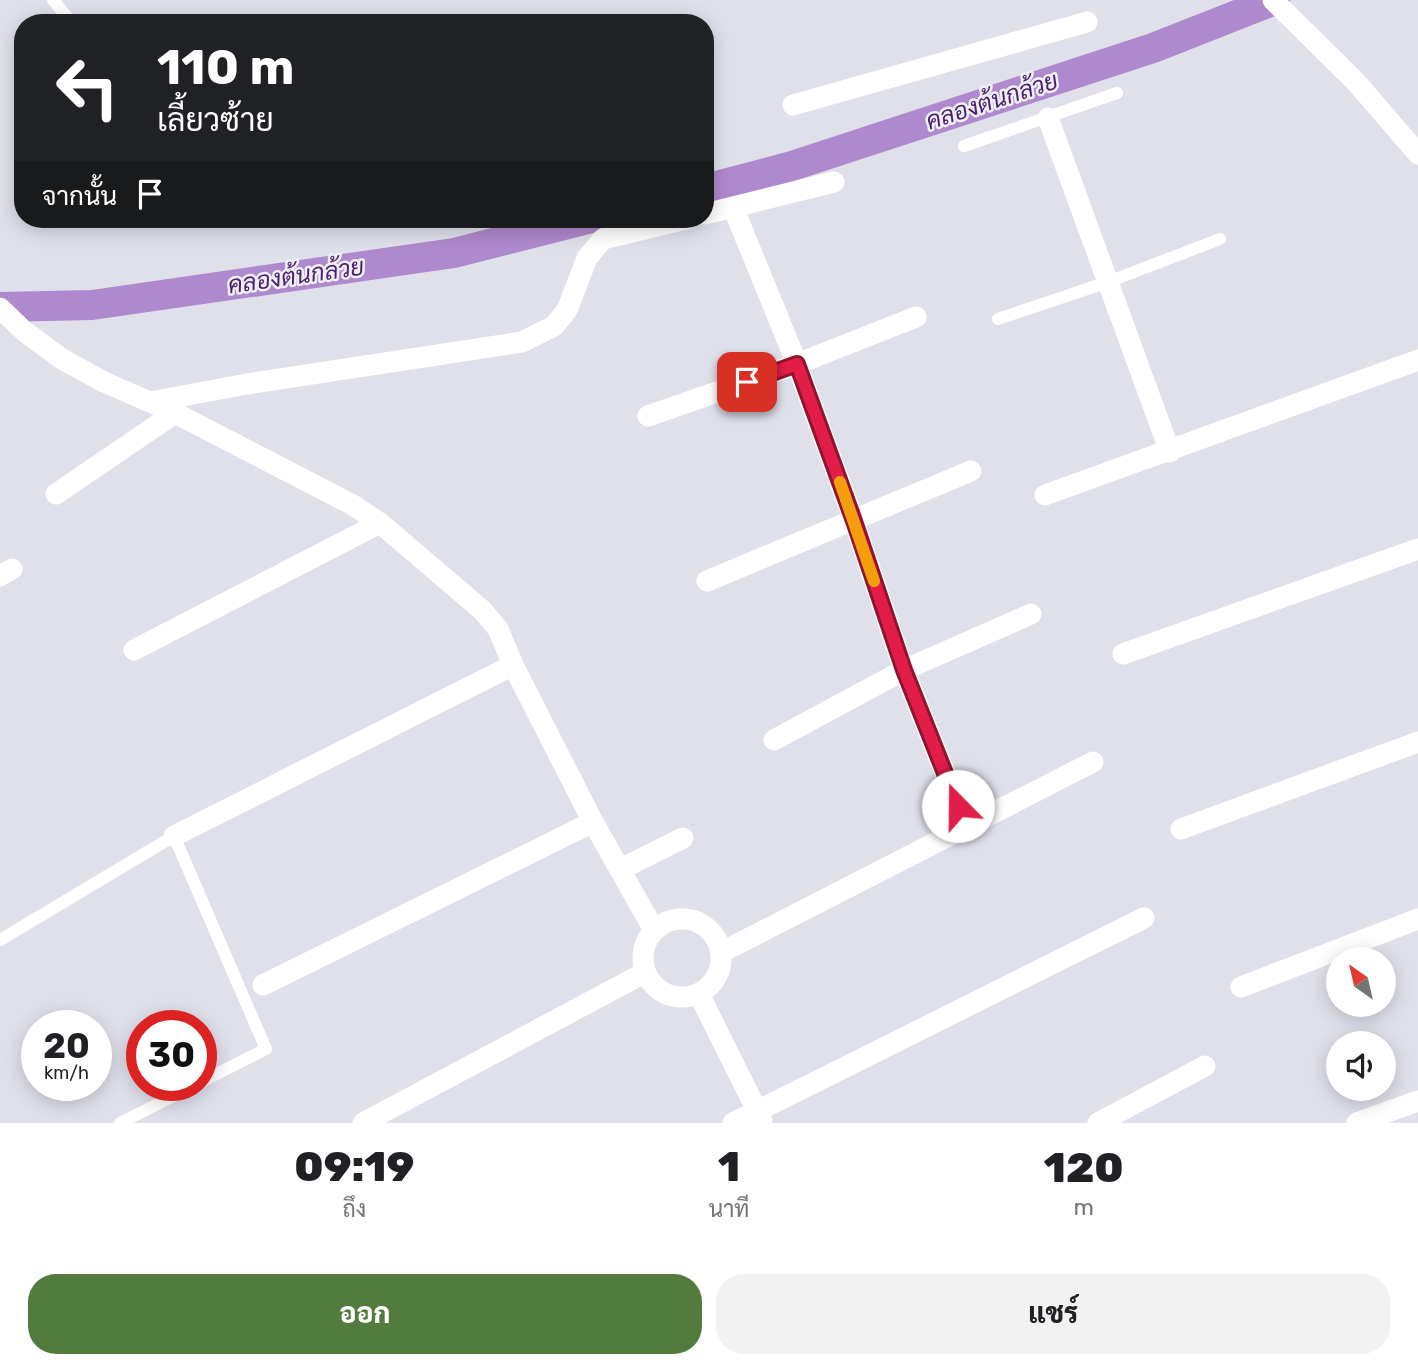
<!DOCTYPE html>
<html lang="th">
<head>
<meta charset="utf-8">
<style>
	:root { --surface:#fff; --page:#f2f2f2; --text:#202124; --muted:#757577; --accent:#517c3d }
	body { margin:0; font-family:Rubik,Sarabun,sans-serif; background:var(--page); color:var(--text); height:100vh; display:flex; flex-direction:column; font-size:26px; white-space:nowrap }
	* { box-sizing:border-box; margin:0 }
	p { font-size:23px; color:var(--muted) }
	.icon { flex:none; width:38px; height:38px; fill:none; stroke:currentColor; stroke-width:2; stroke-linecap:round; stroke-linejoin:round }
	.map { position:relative; height:1123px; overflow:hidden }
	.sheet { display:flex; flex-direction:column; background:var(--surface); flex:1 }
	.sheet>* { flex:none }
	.guide { position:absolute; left:14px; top:14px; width:700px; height:214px; border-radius:28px; box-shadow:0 4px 18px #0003; background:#202124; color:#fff; overflow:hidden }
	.needle { width:46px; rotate:326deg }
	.buttons { position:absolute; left:1326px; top:947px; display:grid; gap:14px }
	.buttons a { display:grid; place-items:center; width:70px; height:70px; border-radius:50%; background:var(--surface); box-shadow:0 4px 18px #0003; font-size:35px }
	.speed { position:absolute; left:21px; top:1010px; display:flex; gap:14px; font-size:35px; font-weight:700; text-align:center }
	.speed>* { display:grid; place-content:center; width:91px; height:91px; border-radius:50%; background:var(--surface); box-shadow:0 4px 18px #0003; line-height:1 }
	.speed small { font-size:18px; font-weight:400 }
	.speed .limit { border:10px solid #d22; background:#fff; color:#111 }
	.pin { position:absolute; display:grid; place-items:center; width:60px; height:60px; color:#fff; margin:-30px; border-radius:14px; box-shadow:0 4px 10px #0006 }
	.me { position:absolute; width:77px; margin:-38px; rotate:338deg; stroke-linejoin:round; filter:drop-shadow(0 0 5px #0008) }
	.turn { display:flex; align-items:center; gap:24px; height:147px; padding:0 28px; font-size:32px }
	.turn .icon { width:91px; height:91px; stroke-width:2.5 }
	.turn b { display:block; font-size:49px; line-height:60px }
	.then { display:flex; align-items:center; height:66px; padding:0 28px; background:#0003; gap:14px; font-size:26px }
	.eta { display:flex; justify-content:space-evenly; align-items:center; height:119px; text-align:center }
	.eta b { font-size:42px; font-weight:800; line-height:49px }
	.button { display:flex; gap:14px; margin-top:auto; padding:14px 28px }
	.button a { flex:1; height:80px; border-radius:28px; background:var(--accent); color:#fff; font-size:28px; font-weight:800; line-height:80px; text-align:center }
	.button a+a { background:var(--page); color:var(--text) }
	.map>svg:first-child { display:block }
</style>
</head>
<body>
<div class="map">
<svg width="1418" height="1123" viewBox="0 0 1418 1123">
	<rect width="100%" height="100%" fill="#dfe0ea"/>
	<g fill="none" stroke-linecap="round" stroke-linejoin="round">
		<path stroke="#af89cd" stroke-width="30" d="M705,189l87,-23 361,-118 122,-48
			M0,307l92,-2 362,-52 134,-34"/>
		<path stroke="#fff" stroke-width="12" d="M53,0l19,23
			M964,146l153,-53
			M998,319l110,-37 112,-43
			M0,940l174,-104 92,213 -65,33
			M120,1123l75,-38"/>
		<path stroke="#fff" stroke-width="21" d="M1273,0l83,82 62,72
			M793,105l294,-83
			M1048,118l122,334
			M733,207l64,157 57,157 50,149 63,158
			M705,214l129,-32
			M0,308l24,23 38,28 42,23 71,31 178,92 27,18 102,87 16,19 15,36 80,157 61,108
			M150,402l97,-18 275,-42 32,-16 13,-16 20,-52 16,-19 83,-20
			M648,416l149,-52 119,-47
			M56,494l119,-81
			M1045,495l373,-135
			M0,576l12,-7
			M707,581l264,-110
			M134,650l246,-127
			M1123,654l295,-105
			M774,740l130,-70 127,-56
			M1181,829l237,-87
			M174,836l339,-171
			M621,869l62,-31
			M643 958a39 39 0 1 1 78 0a39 39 0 1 1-78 0Z
			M722,952l371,-190
			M263,985l330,-163
			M1241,987l177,-68
			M699,994l63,127
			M363,1123l281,-150
			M733,1123l411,-205
			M1098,1123l107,-57
			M1357,1123l61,-22"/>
	</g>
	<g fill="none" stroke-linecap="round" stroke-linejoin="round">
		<defs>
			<path id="route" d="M747,382l50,-18 57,157 50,149 54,136"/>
		</defs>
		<use href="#route" stroke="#92132f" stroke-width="18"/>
		<use href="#route" stroke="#e11d48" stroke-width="12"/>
		<path stroke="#f59e0b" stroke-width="12" d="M840,482l34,99"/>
	</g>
	<g text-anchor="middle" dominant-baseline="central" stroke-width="5" stroke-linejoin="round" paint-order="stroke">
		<g font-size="24" font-style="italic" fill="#4e1f71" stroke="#eff0f7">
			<text transform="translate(992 101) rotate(-18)">คลองต้นกล้วย</text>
			<text transform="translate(296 276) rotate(-8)">คลองต้นกล้วย</text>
		</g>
	</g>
</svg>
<div class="buttons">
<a><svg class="needle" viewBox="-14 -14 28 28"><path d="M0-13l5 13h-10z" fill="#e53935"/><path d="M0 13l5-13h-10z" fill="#757577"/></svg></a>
<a><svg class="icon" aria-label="sound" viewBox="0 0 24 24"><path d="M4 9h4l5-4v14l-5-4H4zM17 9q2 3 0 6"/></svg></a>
</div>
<div class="speed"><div>20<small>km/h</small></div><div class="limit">30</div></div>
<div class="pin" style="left:747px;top:382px;background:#d93025"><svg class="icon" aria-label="arrive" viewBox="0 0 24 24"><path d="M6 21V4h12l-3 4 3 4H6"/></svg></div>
<svg class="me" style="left:958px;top:806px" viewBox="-20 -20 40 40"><circle r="19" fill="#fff"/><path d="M0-13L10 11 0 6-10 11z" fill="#e11d48"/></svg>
<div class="guide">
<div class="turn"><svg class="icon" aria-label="left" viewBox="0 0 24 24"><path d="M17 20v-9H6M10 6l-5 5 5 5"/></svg><div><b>110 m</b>เลี้ยวซ้าย</div></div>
<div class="then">จากนั้น<svg class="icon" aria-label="arrive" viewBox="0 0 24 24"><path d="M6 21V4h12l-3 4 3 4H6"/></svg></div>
</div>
</div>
<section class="sheet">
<div class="eta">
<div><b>09:19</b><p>ถึง</p></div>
<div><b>1</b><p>นาที</p></div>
<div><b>120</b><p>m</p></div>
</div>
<div class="button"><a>ออก</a><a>แชร์</a></div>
</section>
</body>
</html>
